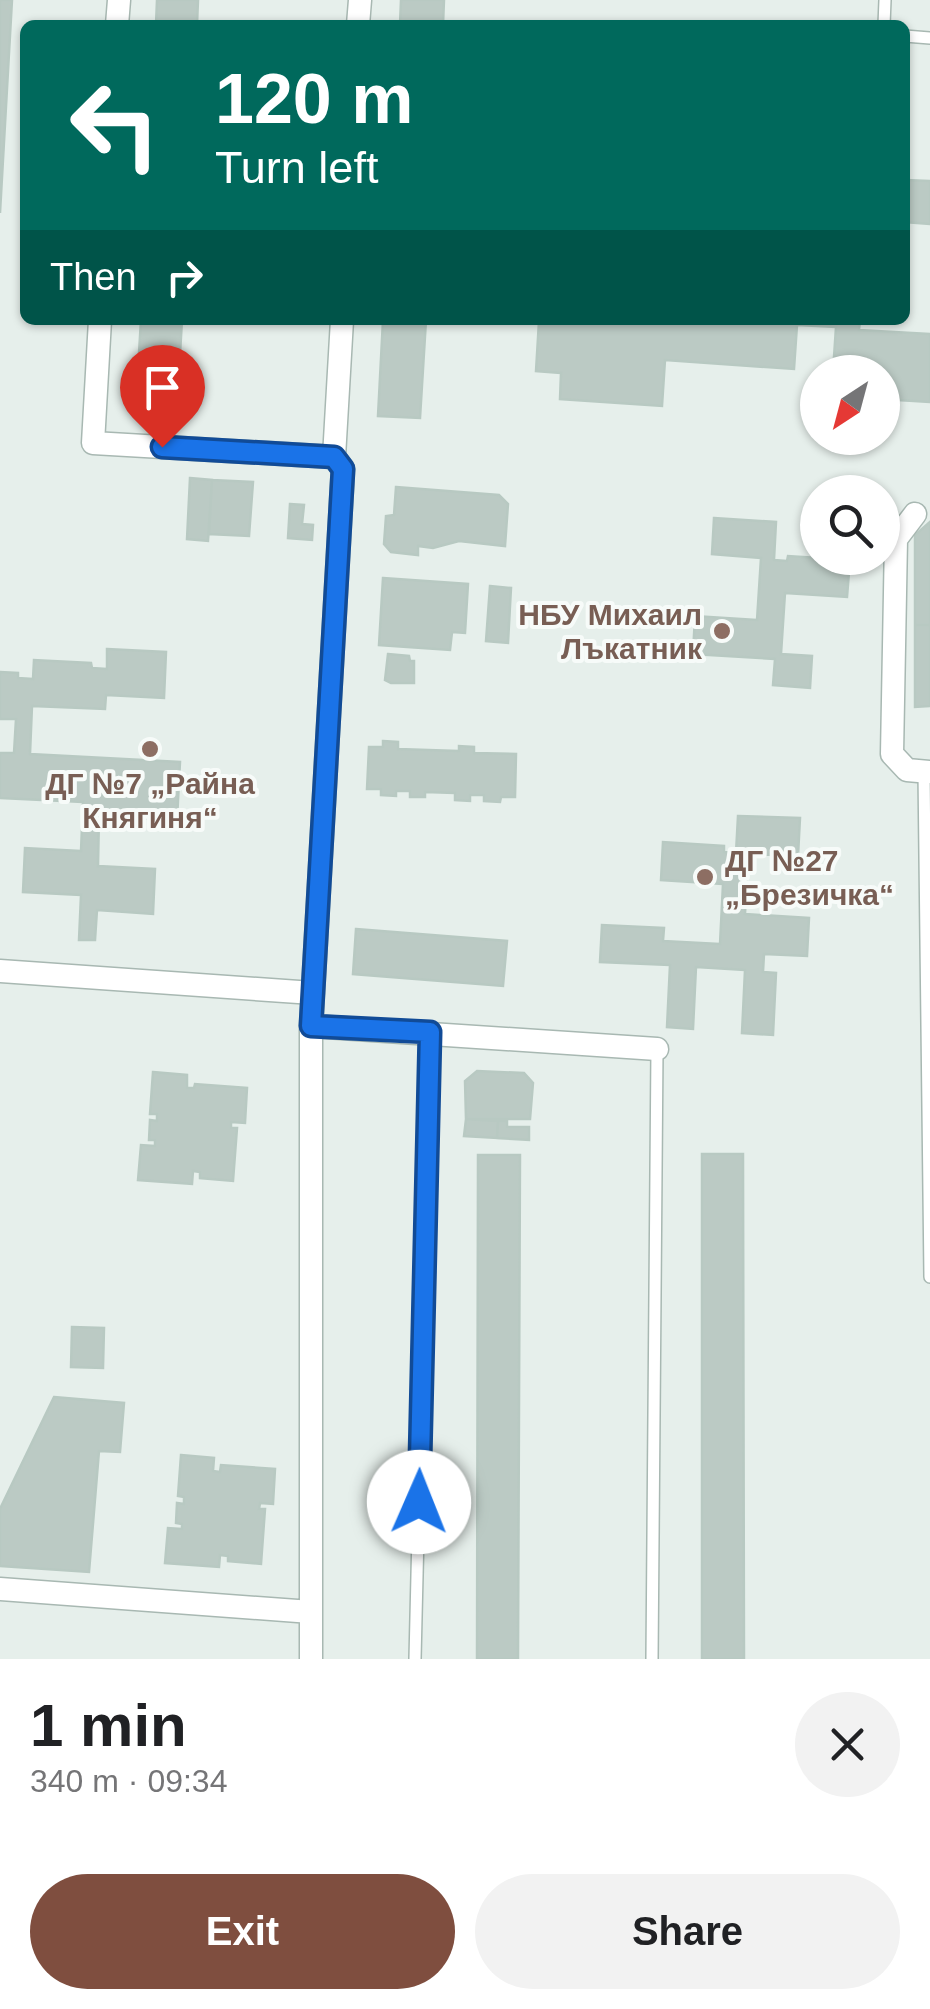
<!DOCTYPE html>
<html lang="en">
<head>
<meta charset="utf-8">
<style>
	:root { --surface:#fff; --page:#f2f2f2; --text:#202124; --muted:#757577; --accent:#7f4e3f }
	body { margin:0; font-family:Arial,sans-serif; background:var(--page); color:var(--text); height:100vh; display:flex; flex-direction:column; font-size:38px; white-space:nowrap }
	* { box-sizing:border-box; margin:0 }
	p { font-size:32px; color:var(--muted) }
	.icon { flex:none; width:55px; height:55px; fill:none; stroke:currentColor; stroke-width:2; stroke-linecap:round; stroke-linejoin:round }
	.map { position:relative; height:1659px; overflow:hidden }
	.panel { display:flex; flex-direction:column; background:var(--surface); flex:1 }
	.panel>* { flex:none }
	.top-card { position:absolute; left:20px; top:20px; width:890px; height:305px; border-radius:15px; box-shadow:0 2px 8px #0004; background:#00695c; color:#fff; overflow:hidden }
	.needle { width:65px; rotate:216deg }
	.fabs { position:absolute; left:800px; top:355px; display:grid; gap:20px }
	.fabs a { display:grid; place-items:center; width:100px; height:100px; border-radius:50%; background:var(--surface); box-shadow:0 2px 8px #0004; font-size:50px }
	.pin { position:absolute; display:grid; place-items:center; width:85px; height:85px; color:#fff; margin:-102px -42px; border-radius:50% 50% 50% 0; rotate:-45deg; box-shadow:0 0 10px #0007 }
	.pin .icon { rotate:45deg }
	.me { position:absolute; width:110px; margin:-55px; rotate:1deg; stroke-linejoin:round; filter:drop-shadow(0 0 8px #0008) }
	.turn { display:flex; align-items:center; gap:35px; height:210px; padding:0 30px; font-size:45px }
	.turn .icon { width:130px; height:130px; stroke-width:2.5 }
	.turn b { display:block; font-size:70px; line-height:85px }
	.then { display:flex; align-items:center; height:95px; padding:0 30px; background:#0003; gap:20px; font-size:38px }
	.round { display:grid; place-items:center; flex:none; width:105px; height:105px; border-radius:52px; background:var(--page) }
	.headline { display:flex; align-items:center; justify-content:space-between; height:170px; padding:0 30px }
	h1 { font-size:60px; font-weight:700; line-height:75px }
	.cta { display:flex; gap:20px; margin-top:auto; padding:20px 30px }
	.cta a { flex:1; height:115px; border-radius:60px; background:var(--accent); color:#fff; font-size:40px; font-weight:700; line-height:115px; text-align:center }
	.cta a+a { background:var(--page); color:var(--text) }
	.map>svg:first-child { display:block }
</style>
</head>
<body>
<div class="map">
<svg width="930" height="1659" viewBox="0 0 930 1659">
	<rect width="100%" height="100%" fill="#e6efeb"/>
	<path fill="#bbcac4" stroke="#b8c9c2" stroke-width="2.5" d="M0,0h12l-12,213z
		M157,0h41l-1,25h-41z
		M401,0h43l-1,25h-43z
		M905,180l25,1v43l-25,-2z
		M141,320h41l-5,85 -41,-3z
		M383,320h43l-6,98 -42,-2z
		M561,320h299l-1,10 71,4v68l-48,-3v-27h-49l3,-45 -39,-2 -3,44 -129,-9 -3,46 -102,-7 1,-26 -25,-2 3,-50z
		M190,478l22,2 -4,61 -21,-2z
		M212,480l41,2 -4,54 -40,-2z
		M396,487l103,8 9,9 -3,42 -46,-5 -26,7 -15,-2v9l-27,-3 -7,-8 2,-28 8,-1z
		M290,504l14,1 -2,19 11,1 -1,15 -24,-2z
		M714,518l62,4 -2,38 13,1 1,-5 62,4 -3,37 -62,-4 -4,61 31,2 -2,32 -37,-3 2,-26 -82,-5 2,-38 62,4 4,-62 -49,-4z
		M930,522v103h-15v-90z
		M383,578l85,6 -3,49 -13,-1 -2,18 -71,-5z
		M490,586l21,2 -3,55 -22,-2z
		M915,625h15v81l-15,1z
		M107,649l59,3 -2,46 -58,-3 -1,14 -73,-3 -2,48 150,8 -3,58 -78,-4 -1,50 57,3 -2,45 -56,-4 -2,30h-16l2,-45 -58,-3 2,-44 56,3 2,-49 -83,-4v-45h14l2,-34h-16v-47l18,1v5l15,1 1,-19 57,3 1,5 15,1z
		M388,654l21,2 1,5h4v22h-23l-6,-3z
		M383,741l15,1v7l61,2v-5l15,1v6l42,1 -1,43h-14l-1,5 -16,-1v-6h-14v6l-15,-1v-7l-30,-1v5h-15v-6h-14v5l-15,-1v-6h-14l2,-42h14z
		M738,816l62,2 -2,38 -50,-2 -3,60 64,4 -2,38 -43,-2 -1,18 13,1 -3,62 -31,-2 3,-63 -49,-3 -3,62 -26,-2 3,-62 -70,-3 2,-37 62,3 -1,13 57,3 3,-60 -62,-4 2,-38 61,4v6l12,1z
		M356,929l151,12 -4,45 -150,-12z
		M477,1071l47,2 9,10 -3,36h-64l-1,-38z
		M153,1072l34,3v13h7l1,-4 52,4 -2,35 -14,-1v6h6l-4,53 -33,-3v-6l-7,-1 -1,13 -54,-4 3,-35 14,1v-6h-6l1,-20 7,1v-7h-7z
		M466,1119l32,2 -1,17 -33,-2z
		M498,1121h9v6h22v13l-32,-2z
		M702,1154h41l1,505h-42z
		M478,1155h42l-2,504h-41z
		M72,1327l32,1 -1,40 -32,-1z
		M54,1397l70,6 -4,49 -21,-1 -10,121 -89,-6v-57z
		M181,1455l33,3 -1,13 7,1 1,-7 54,4 -2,35 -13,-1 -1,6h6l-4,55 -33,-3v-5l-8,-1 -1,12 -54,-4 3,-35 14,1v-5l-6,-1 1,-20 7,1v-7l-6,-1z"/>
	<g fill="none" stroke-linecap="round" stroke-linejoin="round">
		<defs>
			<path id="service" d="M884,25l1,-25
				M905,36l25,2
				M924,772l6,505
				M415,1659l15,-627
				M652,1659l5,-610"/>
			<path id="minor" d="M117,25l2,-25
				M358,25l2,-25
				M100,320l-7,123 241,14 9,12 -32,557v633
				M334,457l8,-137
				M915,514l-19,25 -4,215 15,16 23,2
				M0,971l313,22
				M311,1026l346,23
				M0,1589l311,23"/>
		</defs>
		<use href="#service" stroke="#a8b8b2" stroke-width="14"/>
		<use href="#minor" stroke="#a8b8b2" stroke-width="25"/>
		<use href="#service" stroke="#fff" stroke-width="11"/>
		<use href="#minor" stroke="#fff" stroke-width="22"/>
	</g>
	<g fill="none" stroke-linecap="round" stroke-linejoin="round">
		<defs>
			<path id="route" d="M162,447l172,10 9,12 -32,557 119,6 -11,470"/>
		</defs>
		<use href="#route" stroke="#114b97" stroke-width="25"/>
		<use href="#route" stroke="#1a73e8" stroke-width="18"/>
	</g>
	<g fill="#8d6e63" stroke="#f7fbf9" stroke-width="4">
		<circle cx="722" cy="631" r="10"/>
		<circle cx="150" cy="749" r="10"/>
		<circle cx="705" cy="877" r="10"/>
	</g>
	<g text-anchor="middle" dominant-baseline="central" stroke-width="8" stroke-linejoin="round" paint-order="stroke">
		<g font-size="30" font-weight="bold" fill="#785e54" stroke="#f7fbf9" text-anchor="end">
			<text x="702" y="614">НБУ Михаил<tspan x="702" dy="34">Лъкатник</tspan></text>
			<text x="150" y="783" text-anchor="middle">ДГ №7 „Райна<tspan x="150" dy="34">Княгиня“</tspan></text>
			<text x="725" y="860" text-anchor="start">ДГ №27<tspan x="725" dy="34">„Брезичка“</tspan></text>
		</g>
	</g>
</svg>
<div class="fabs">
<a><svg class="needle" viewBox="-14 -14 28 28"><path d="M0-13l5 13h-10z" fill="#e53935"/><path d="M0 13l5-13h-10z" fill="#757577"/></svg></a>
<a><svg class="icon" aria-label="search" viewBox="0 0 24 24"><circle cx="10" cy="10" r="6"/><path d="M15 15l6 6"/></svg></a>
</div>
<div class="pin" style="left:162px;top:447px;background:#d93025"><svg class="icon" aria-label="arrive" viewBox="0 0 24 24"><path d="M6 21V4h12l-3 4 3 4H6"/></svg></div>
<svg class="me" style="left:419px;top:1502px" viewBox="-20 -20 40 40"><circle r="19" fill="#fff"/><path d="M0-13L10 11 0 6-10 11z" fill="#1a73e8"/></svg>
<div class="top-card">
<div class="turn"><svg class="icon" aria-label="left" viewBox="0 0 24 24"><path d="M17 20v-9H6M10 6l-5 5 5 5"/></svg><div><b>120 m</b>Turn left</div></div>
<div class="then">Then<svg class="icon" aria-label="right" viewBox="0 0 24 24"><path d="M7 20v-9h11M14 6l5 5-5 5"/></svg></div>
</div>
</div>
<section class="panel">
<div class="headline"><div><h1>1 min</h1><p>340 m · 09:34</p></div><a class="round"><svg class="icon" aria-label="close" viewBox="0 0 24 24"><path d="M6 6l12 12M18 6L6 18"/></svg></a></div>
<div class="cta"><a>Exit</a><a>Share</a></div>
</section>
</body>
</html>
